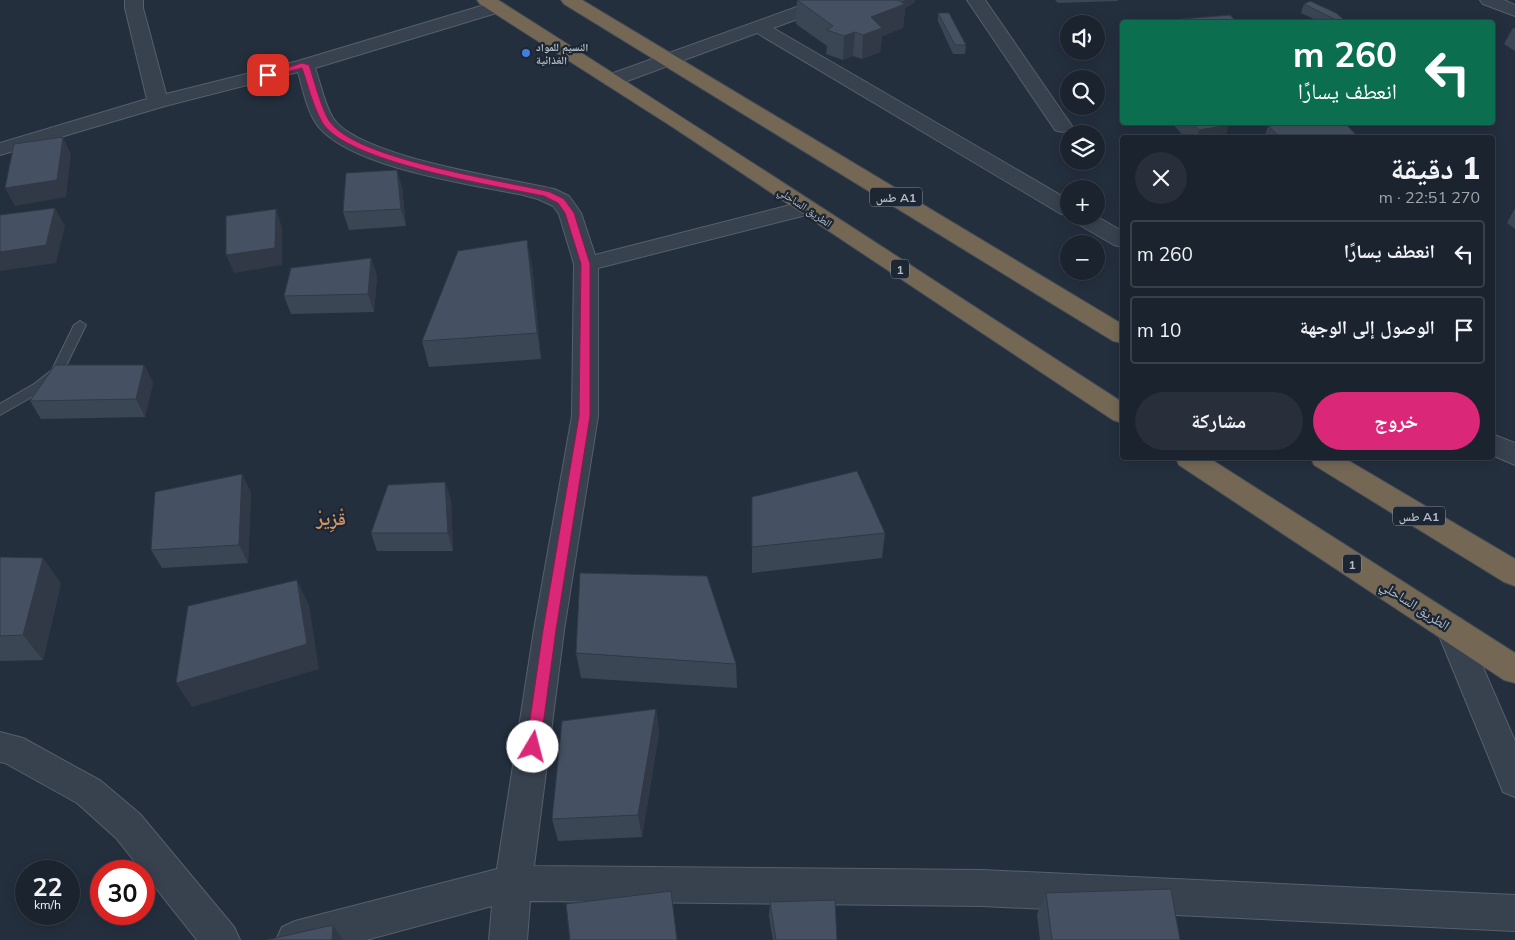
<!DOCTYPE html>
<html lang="ar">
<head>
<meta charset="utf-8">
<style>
	:root { --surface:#1b232e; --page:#282f3a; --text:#f1f3f6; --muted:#a0a4aa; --line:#39404a; --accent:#db2777 }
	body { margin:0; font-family:Mulish,"Noto Naskh Arabic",sans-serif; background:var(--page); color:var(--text); direction:rtl; height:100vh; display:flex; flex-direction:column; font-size:19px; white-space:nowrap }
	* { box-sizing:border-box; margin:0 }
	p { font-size:16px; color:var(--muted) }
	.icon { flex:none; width:28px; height:28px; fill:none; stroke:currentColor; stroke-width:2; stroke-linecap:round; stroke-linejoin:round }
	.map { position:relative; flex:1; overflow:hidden; direction:ltr }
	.side { position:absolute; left:1120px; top:135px; width:375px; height:325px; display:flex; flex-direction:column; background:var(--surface); border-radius:5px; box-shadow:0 2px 12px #0003,0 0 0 1px var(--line); direction:rtl }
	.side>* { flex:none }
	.top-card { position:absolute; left:1120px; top:20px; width:375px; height:105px; border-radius:5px; box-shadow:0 2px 12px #0003,0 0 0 1px var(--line); direction:rtl; background:#0b6e4f; color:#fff; overflow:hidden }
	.buttons { position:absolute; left:1060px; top:15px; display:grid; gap:10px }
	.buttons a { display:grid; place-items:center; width:45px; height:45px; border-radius:50%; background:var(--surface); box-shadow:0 2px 12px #0003,0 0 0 1px var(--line); font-size:25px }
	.speed { position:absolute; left:15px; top:860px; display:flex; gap:10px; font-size:25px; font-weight:700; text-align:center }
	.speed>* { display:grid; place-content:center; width:65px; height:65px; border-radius:50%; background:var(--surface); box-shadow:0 2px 12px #0003,0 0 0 1px var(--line); line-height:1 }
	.speed small { font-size:12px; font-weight:400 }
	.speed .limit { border:8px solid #d22; background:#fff; color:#111 }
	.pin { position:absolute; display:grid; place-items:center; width:42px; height:42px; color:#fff; margin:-21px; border-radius:10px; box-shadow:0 2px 8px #0006 }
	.me { position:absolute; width:55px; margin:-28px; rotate:8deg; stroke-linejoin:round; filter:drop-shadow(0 0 4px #0008) }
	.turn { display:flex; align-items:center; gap:18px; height:105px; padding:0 15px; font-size:22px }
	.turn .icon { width:65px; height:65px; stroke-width:2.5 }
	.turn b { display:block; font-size:35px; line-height:42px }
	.round { display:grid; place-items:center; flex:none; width:52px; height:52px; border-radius:26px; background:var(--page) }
	.overview { display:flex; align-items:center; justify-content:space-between; height:85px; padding:0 15px }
	h1 { font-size:30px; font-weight:800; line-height:38px }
	.cta { display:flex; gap:10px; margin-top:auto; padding:10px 15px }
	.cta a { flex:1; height:58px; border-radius:30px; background:var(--accent); color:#fff; font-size:20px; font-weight:800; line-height:58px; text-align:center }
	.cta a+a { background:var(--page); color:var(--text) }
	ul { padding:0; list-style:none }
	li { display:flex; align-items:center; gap:15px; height:68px; margin:0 10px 8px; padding:0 5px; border:2px solid var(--line); border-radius:5px }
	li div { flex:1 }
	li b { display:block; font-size:19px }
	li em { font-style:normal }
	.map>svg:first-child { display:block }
</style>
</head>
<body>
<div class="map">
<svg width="1515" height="940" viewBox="0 0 1515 940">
	<rect width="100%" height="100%" fill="#242f3e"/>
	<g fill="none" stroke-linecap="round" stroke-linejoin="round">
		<defs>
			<path id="lane" d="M80,321l6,4 -25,51 -17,14 -44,25v-11l34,-20 18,-14 22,-45z"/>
			<path id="street" d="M125,0h18v8l23,86 132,-33 193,-58 6,-1 6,1 3,4 -3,4 -188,57c6,16 9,36 18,50 25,39 174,60 221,71l15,7 12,17 14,42 211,-54 8,2 3,5 -3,5 -216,55v148l-34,214 -30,236 448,4 533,25v36l-533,-25 -452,-5 -3,39h-38l3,-34 -126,34h-90l6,-13 13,-6 202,-52 37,-239 38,-214 2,-152 -15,-50 -6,-8 -15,-7 -15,-4c-53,-11 -171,-27 -205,-69 -11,-14 -15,-37 -20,-54l-133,34 -165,49v-12l147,-44 -22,-91z
				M816,0h25l-3,4 -65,24 296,172v15l-8,-1 -304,-181 -138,51 -7,2 -7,-2 -3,-4 3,-4z
				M967,0h18l87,126 -3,4 -7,2 -7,-2z
				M1480,0h24l11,5v11l-32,-12z
				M1070,216h26l26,15v16l-8,-2 -41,-24z
				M1492,434l23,9v22l-23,-10z
				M1451,615l11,4 53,122v56l-12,-5 -67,-164 4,-9z
				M0,732l23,6 78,43 39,33 94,113 6,13h-43l-81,-102 -39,-35 -72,-40 -5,-1z"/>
			<path id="highway" d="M477,0h21c209,132 416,268 624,402v21l-9,-3 -442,-294 -191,-122z
				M561,0h21l540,324v19l-9,-2 -549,-337z
				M1176,458h33l306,195v30l-11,-3 -325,-215z
				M1311,458h33l171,101v27l-11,-4 -190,-117z"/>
		</defs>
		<use href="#lane" stroke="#565f6c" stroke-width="2"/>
		<use href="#street" stroke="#565f6c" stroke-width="2"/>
		<use href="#highway" stroke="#434c59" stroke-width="2"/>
		<use href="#lane" fill="#38414e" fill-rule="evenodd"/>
		<use href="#street" fill="#38414e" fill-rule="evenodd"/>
		<use href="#highway" fill="#746855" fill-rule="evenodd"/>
	</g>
	<path fill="#3b4654" d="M797,0h118l-1,3 -9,5 -2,20 -21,8 -2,16 -18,7 -9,-3 -10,4 -17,-6 1,-8 -31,-22z
		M1055,0h63v1l-60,2z
		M1304,4l43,18h-27l-19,-9z
		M938,13l28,32 -1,9h-12l-15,-33z
		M1513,28h2v23l-11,-7z
		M1171,122h55l-1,16h-40z
		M1268,126l91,12h-95z
		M402,187l4,39 -57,4 -6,-18z
		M1515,208v21l-8,-6z
		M371,258l6,18 -3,36 -83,2 -7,-18z
		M532,265l9,94 -112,8 -7,-26z
		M144,365l9,18 -8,34 -104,2 -11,-18z
		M445,482l6,18 2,51h-76l-6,-18z
		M251,492l-3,71 -86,5 -11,-18z
		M885,533l-3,25 -130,15v-26z
		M0,557l61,26 -18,77 -43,1z
		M576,653l160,11 1,24 -156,-10z
		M656,709l3,24 -17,104 -84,4 -6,-22z
		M1046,893l134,47h-140l-3,-26z
		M770,902l67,38h-64l-4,-24z"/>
	<path fill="#303945" d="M905,0h10l-1,3 -9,5 -2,20 -21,8 -2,16 -18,7 1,-24 8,-18z
		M855,32l-2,24 -10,4 1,-24z
		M1229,125l-4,13h-28l2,-8z
		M63,137l8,17 -5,43 -51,9 -10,-18z
		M397,170l5,17 4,39 -5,-17z
		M55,208l10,18 -9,37 -56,8v-19z
		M276,209l6,18v38l-48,8 -8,-18z
		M527,240l5,25 9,94 -4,-26z
		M371,258l6,18 -3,36 -6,-18z
		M144,365l9,18 -8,34 -9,-18z
		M242,474l9,18 -3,71 -9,-18z
		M445,482l6,18 2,51 -5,-18z
		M43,558l18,25 -18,77 -20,-25z
		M297,580l12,25 10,64 -127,38 -16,-24z
		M656,709l3,24 -17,104 -4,-22z
		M333,925l10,15h-11z"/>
	<path fill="#455162" stroke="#303945" d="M797,0h101l7,4 -34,13 11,11 -19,7 -8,-3 -11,4 -17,-6 6,-4z
		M1310,1l26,12 11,9h-7l-36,-18z
		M938,13h11l17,32h-11z
		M1230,15l7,7h-54l-2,-3z
		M1192,122h34l3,3 -30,5z
		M1305,122h39l15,16h-78l-13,-12z
		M63,137l-6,43 -52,8 9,-44z
		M397,170l4,39 -58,3 3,-39z
		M55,208l-9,37 -46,7v-37z
		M276,209l-1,39 -49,7v-39z
		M527,240l10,93 -115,8 36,-90z
		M371,258l-3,36 -84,2 7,-28z
		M55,365h89l-8,34 -106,2z
		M857,471l28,62 -133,14v-50z
		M242,474l-3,71 -88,5 4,-58z
		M445,482l3,51h-77l17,-48z
		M0,557l43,1 -20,77 -23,1z
		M580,573l127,3 29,88 -160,-11z
		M297,580l10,64 -131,39 12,-77z
		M656,709l-18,106 -86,4 10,-98z
		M1171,889l9,51h-128l-6,-47z
		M671,891l6,49h-107l-4,-36z
		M835,900l2,40h-61l-6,-38z
		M333,925l-1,15h-66z"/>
	<path fill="#db2777" stroke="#8e194d" d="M302,63l7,2c5,15 13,46 21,57 28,38 171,58 220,70l14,7 10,14 16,51v152l-34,214 -16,117 -2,4 -5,2 -5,-2 -2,-4 17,-117 36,-214 2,-152 -16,-51 -7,-10 -14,-7c-47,-10 -199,-34 -222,-74 -9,-16 -14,-37 -20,-54l-34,9 -4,-2z"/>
	<circle fill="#3f7fe0" stroke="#1d2633" stroke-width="2" cx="526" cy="53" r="5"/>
	<g text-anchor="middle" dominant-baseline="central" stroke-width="4.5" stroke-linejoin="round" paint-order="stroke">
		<g font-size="11" font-weight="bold" fill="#b4bcc9" stroke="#1d2633" text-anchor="start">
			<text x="536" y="47">النسيم للمواد<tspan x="536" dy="13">الغذائية</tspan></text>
		</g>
		<g font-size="11" fill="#b4bcc9" stroke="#1d2633">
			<text transform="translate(805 207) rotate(34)">الطريق الساحلي</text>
		</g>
		<g fill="#1d2633" stroke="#878f9c" stroke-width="1">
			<rect x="870" y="187.5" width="52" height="19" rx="4"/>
			<rect x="891" y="259.5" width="18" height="19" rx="4"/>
			<rect x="1393" y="506.5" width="52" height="19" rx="4"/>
			<rect x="1343" y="554.5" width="18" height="19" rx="4"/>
		</g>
		<g font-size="12" font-weight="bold" fill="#b4bcc9">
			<text x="896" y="197">طس A1</text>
			<text x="900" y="269">1</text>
			<text x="1419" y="516">طس A1</text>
			<text x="1352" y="564">1</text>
		</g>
		<g font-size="14" fill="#b4bcc9" stroke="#1d2633">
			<text transform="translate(1415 605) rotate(33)">الطريق الساحلي</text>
		</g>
		<g font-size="19" font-weight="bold" fill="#d59563" stroke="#1d2633">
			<text x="331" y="518">قْزِيرْ</text>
		</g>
	</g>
</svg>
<div class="buttons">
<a><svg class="icon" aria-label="sound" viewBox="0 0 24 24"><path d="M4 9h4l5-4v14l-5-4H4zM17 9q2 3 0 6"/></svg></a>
<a><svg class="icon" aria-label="search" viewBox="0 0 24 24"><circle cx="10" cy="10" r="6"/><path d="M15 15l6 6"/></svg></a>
<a><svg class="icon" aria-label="layers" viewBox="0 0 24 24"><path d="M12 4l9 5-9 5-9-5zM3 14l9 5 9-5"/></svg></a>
<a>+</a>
<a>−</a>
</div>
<div class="speed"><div>22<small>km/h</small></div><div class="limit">30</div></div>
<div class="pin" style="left:268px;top:75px;background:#d93025"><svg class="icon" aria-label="arrive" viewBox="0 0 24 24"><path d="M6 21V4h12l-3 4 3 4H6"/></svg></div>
<svg class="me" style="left:533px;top:747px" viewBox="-20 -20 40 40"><circle r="19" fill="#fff"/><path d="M0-13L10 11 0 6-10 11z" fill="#db2777"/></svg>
<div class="top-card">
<div class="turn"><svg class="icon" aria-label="left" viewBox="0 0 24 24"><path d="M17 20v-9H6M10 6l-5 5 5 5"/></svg><div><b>260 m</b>انعطف يسارًا</div></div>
</div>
<section class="side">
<div class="overview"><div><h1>1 دقيقة</h1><p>270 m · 22:51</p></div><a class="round"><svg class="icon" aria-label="close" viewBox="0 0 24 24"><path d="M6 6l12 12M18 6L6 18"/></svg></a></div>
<ul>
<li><svg class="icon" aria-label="left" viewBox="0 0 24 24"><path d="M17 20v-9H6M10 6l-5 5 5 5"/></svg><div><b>انعطف يسارًا</b></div><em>260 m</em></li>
<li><svg class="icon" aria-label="arrive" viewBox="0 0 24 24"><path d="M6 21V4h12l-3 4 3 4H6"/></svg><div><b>الوصول إلى الوجهة</b></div><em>10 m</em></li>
</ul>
<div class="cta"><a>خروج</a><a>مشاركة</a></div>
</section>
</div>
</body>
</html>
